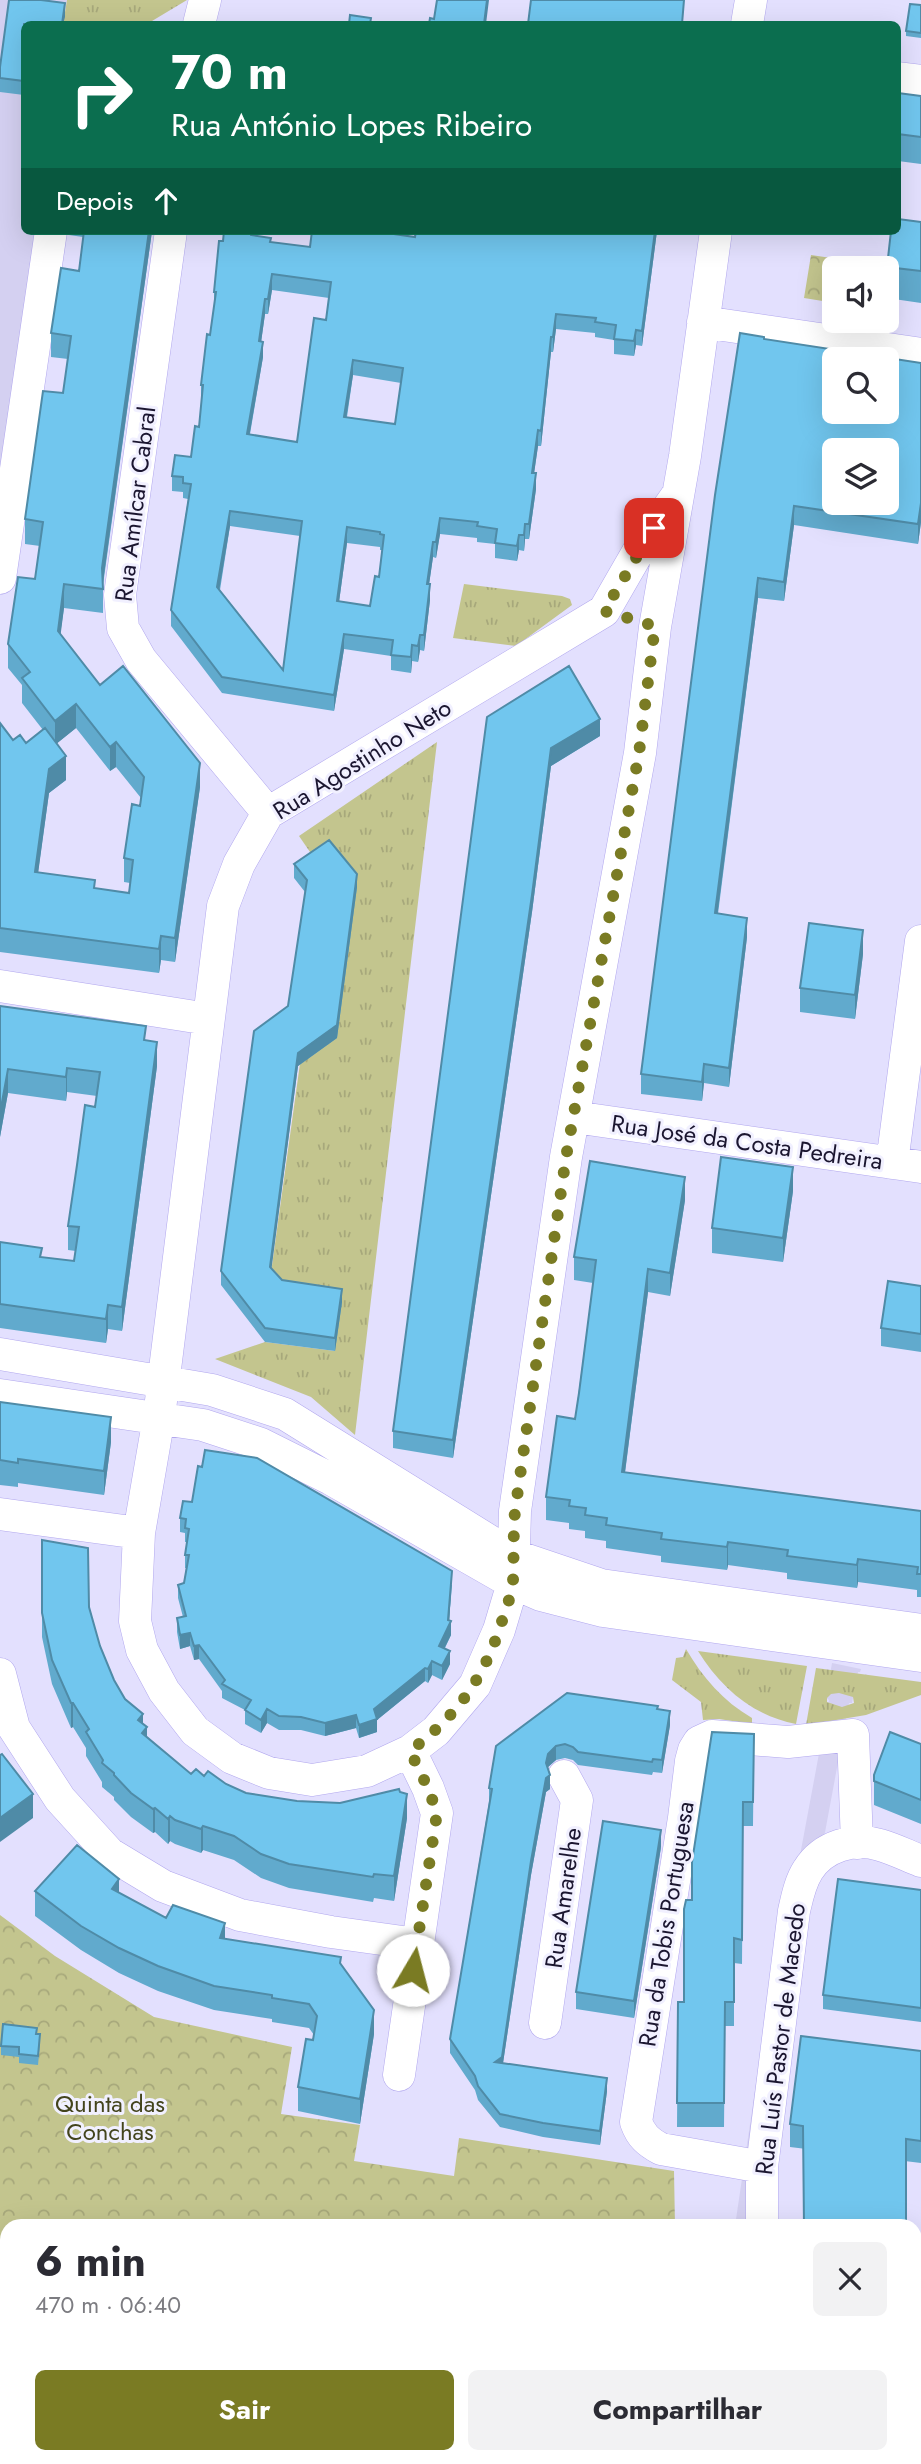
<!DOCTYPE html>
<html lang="pt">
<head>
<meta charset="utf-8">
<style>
	:root { --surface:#fff; --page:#f2f2f3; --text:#2b2b33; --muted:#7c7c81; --accent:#7a7b23 }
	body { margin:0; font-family:Jost,sans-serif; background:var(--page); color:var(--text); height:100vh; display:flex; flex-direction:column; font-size:26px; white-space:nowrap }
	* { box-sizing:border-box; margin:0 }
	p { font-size:23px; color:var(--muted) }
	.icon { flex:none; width:38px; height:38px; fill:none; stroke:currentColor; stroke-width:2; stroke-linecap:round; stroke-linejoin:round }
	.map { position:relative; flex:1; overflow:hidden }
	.details { position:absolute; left:0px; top:2219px; width:922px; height:245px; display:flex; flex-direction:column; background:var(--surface); border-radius:21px 21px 0 0; box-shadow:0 7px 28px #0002 }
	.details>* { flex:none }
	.top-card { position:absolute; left:21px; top:21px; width:880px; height:214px; border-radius:10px; box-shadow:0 7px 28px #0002; background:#0b6e4f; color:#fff; overflow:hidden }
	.fabs { position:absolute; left:822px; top:256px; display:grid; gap:14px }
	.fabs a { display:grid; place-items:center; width:77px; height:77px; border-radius:10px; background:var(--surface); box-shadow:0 7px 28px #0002; font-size:35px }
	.pin { position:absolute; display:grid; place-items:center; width:60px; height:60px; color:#fff; margin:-30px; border-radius:14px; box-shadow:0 4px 10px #0006 }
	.me { position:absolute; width:77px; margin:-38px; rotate:8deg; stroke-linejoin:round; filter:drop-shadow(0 0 5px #0008) }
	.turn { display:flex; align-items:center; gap:24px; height:147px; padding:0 35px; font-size:32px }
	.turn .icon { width:91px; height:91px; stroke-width:2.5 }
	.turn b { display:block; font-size:49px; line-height:60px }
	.then { display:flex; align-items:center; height:66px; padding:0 35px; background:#0003; gap:14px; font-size:26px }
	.round { display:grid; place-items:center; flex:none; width:74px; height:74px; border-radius:10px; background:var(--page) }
	.headline { display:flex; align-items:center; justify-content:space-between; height:119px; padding:0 35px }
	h1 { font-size:42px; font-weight:700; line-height:52px }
	.action { display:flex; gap:14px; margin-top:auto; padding:14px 35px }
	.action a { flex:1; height:80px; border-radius:10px; background:var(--accent); color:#fff; font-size:28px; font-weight:700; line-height:80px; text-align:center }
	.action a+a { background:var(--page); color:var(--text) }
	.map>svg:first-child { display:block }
</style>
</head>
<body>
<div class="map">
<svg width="921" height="2464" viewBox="0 0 921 2464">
	<defs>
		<pattern id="grass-tufts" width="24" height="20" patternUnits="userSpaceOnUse" patternTransform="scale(1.75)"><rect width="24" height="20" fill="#c3c58e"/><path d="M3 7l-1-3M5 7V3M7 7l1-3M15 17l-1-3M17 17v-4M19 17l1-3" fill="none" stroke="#a7a87b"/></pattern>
		<pattern id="park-crowns" width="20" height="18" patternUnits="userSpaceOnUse" patternTransform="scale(1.75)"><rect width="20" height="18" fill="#c3c58e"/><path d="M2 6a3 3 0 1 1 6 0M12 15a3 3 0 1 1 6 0" fill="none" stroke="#a7a87b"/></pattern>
	</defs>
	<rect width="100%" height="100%" fill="#e3e0fe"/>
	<path fill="#d4d0f1" d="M0,0h67l-4,24h-39v207h12l-36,268z
		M832,1663l29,6 -1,3h-2l-6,31h-3l-64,345 -23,178h-27l27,-183h3l64,-343 -3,-2z"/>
	<path fill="url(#grass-tufts)" fill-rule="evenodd" d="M67,0h120l-40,24h-84z
		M464,584l98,12 8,3 2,6 -56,41 -63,-8z
		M437,742l-82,693 -44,-38 -96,-38 50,-17 70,9 -65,-71 59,-426 -19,-2 -11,-16z
		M686,1649c17,29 37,52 66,69v6l-33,-5 -16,1 -2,-18 -29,-22 4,-22 7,-1z
		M698,1651l109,15 -11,58c-43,-8 -75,-36 -98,-73z
		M816,1668l105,14v13l-55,20 -60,10zM839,1693l14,4 1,6 -12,4 -15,-5v-4l4,-4z"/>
	<path fill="url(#park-crowns)" d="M811,255l54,8v5h-30v35l-31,-5z
		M0,1915l55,41 99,61 138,30 -11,67 79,11 -6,36 100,15 5,-38 215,33 1,55h-668v231h671v7h-678z"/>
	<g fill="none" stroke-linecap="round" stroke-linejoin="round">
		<defs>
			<path id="minor" d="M199,24l6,-24
				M747,24l4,-24
				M898,78l23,3
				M171,231l-51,364 3,33 18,32 127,153
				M703,322l218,32
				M678,494l-36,51 -38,66 -336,202 -29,51 -16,42 -64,511 -20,116 -4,88 7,29 22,41 31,40 37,27 37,15 43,7 55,-9 43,-20 26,-20 39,-46 24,-55 14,-47 2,-72 51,-354 74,-404 15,-126 30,-171 31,-225
				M0,578l51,-347
				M0,986l208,33
				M574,1117l347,50
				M892,1163l29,-222
				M0,1354l212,36 73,24 227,141 89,30 320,45
				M0,1395l203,30 58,19 70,35 182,104 28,12 62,16 318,45
				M0,1514l139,19
				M0,1674l14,54 46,71 50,55 53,32 77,29 91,17 86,12
				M545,2023l32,-223 -13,-24
				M399,2075l38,-262 -9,-25 -18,-37
				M762,2167l-101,-18c-13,-7 -20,-13 -25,-27l48,-304 7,-57 3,-11 5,-8 13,-6 76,6 65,-7 4,108
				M762,2226v-59l32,-256c3,-13 6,-29 14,-41 15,-24 46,-33 72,-25 14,4 28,11 41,16
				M915,2370h6
				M759,2464v-7
				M811,2464v-7"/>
		</defs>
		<use href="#minor" stroke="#b1a7ee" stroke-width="33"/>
		<use href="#minor" stroke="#fff" stroke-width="32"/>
	</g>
	<path fill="#61aacd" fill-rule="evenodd" d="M9,0h32l24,3 -2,21h-39v71l-24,-3v-25z
		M921,5v33l-15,-2v-5z
		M898,93l23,3v68l-23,-3z
		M921,222v81l-34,-5v-31z
		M69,231h83l-49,354v28l-39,-5 -4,27 40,50 100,102 -25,175 -14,-2 -2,13 -159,-21v-229l13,17 13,3 17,-13 -21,-27v-18l-14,-17v-24l27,-65 5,-33 -15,-2v-25l38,-126 5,-34 -17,-2v-24l28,-62 4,-34 -14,-2zM76,728l34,43 6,-4 25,31 -1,8 -16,52v24l6,1 -1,10 -34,-5 -57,-16 11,-79 17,-13 -9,-37z
		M252,231v4l19,8 39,4 105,-10 1,-6h241l-15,115 -6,-1 -2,11 -20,-2v-14l-19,-3v-4l-39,-4 -3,23h-2l-10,94h-3l-4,27 2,16 -7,50h-4l-1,12 -5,-1 -2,11 -22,-3v-14l-18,-2v-4l-37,-4 -4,24 -3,-1 -4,27 1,16 -6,51 -4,-1 -2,12 -6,-1 -1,12 -20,-3v-14l-47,-7 -10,62 -112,-18 -51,-67v-16l17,-111 -5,-1v-6l-11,-1v-15l19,-19 8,-30 3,-27h-1v-15l9,-50 4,-28v-15l9,-51zM272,290l57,8 -3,22 -29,122 -47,-8 13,-77 -2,-15 4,-28h3zM353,375l48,8 -6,41 -48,-7zM230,526l70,10 -17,134 -63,-80zM347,543l33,4v3h2l-3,27 -9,29 -31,-4z
		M764,339l157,24v159l-3,22 -124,-19 -10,76 -26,-3 -40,316 29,23 -18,150 -25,-4 -2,18 -61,-7v-20z
		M487,717l113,19 -49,30 -19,146 -79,546 -60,-10v-17z
		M294,864l63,23 -20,151 -39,28 -27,203 11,11 60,22 -7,49 -70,-9 -44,-57v-14l67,-265 17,-114 -11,-14z
		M863,954l-8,65 -55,-7v-24z
		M0,1006l146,34 11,26 -35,265 -14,-2 -2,14 -106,-15v-86l42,15 32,4 2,-10 -8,-1v-24l27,-119 2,-11 -30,-4 -1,9 -58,-8 -8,44z
		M793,1191l-10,71 -71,-9v-25z
		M685,1200l-15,96 -22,-4 -23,181 296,38v86h-4v-7l-59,-8 -1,6 -70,-9v-6l-59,-8 -1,5 -66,-8v-6l-55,-8v-7l-21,-3v-7l-16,-2v-6l-23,-3v-23l29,-78 18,-136 -19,-3v-23z
		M921,1286v66l-40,-6v-18z
		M0,1402l111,40 -7,53 -86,-12v4l-18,-2z
		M180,1518l272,67 -3,36 2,14 -6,13 5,16 -8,16 -10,-5 -4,8 -3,-2 -48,39v12l-18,6 -3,-10 -31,8 -24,-6h-22l-12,-7 -6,10 -16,-9v-14l-23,-12v-7l-23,-32 -5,1 -4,-14 -10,3 -3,-17v-14l6,-1 -5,-19v-13l6,-2 2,-15h-1v-13l2,-13h-2v-9l-5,-1z
		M42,1540l47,67 11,39 14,34 11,19 18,25 4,13 44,37 13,2 22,8 20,9 161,25 -13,83 -20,-3 -1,4 -84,-14 -28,-10 -27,-18 -31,-10 -2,3 -26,-9 -5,-3 -2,3 -13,-12 -2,1 -22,-16 -17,-17v-3l-12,-10v-5l-16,-26v-8l-13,-21 -2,1 -19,-44 -10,-47z
		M658,1710l12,15 -8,48 -9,-1 -1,3 -74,-10 -5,-5 -8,-2 -9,2 -8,7 2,22 -4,3 -15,83 -28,188 104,28 -7,54 -57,-8 -43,-10 -22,-27 -3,-10 -25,-37v-14l39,-237v-14l7,-42z
		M754,1734l-1,92h-10l-1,138 -8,-1v63h-9l-1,101h-47l1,-125h6l8,-102z
		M921,1744v80l-47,-19v-30z
		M661,1847l-27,171 -58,-9v-17z
		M921,1890v132l-98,-13v-14z
		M35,1891l84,2 47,25 59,21 116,25 33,70 -14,90 -62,-13v-24l16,-52 -5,-7 -37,-6v-3l-58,-9 -56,-19 -39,-18 -38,-23 -46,-34z
		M37,2034l3,9 -2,22 -19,-2v-6l-18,-2v-9z
		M921,2051v112l-131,-16v-23z"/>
	<path fill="#4f8ba7" d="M487,0h2l-3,24h-2z
		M65,3v14l-2,7h-1z
		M149,231h3l-50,358v-21z
		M655,231h2l-15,115v-15z
		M272,274v16l-4,24v-15z
		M265,299v15l-6,43v-16z
		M556,314v15l-3,23v-15z
		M636,330v15l-2,11v-15z
		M551,337v15l-10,94v-15z
		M263,342v15l-16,92v-15z
		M353,360v15l-9,57v-15z
		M538,430v16l-6,42v-15z
		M536,473v16l-7,50v-15z
		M921,503v19l-3,22v-20z
		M794,506v19l-10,76v-19z
		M230,511v15l-13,77v-16z
		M440,518v16l-4,24v-16z
		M525,524v15l-1,12v-16z
		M347,527v16l-10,74v-16z
		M519,535v15l-2,11v-15z
		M433,542v15l-6,42v-15z
		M758,578v20l-43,335v-20z
		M64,584v24l-6,47v-24z
		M430,584v16l-6,51v-16z
		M344,634v15l-10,62v-16z
		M420,635v15l-2,12v-16z
		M412,645v16l-1,12v-16z
		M76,704v24l-21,17v-24z
		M600,719v17l-49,30 -19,146 -79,546v-18l98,-692z
		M116,742v25l-6,4v-24z
		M66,756v24l-17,13 -14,103v-24l14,-103z
		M200,763v24l-25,175v-24z
		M357,874v13l-20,151 -39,28 -28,214v-13l28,-214z
		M747,918v19l-18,150v-19z
		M863,930v24l-8,65v-24z
		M161,936v24l-2,13v-24z
		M157,1042v24l-35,265v-24z
		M704,1064v19l-2,18v-19z
		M67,1068v24l-1,9v-24z
		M8,1069v24l-8,44v-24z
		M793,1167v24l-10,71v-24z
		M685,1177v23l-15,96v-23z
		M648,1269v23l-26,203v-23z
		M342,1289v13l-7,49v-13z
		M108,1305v24l-2,14v-24z
		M111,1417v25l-7,53v-24z
		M728,1542v23l-1,5v-23z
		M858,1559v23l-1,6v-23z
		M452,1571l-3,55 2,-5v14l-12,24v-13z
		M190,1633v13l-10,3v-14z
		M199,1645v14l-5,1v-14z
		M450,1651v13l-8,16v-14z
		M432,1661v14l-4,8v-14z
		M425,1668v13l-48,39v12l-18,6v-13l15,-16z
		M71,1703h2v24l-2,1z
		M267,1709v14l-6,10v-13z
		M670,1711v14l-8,48v-13z
		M143,1714v17l4,-4v24l-9,-31z
		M356,1715v13l-31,8v-13z
		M556,1746v14l-8,7 -2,9v-13l2,-9z
		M550,1775v14l-4,3 -15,83 -29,195 -7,-8 51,-284z
		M33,1794v24l-33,24v-24z
		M407,1794v24l-13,83v-25z
		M155,1808v24l-2,1v-24z
		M170,1816v25l-2,3v-25z
		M203,1826v24l-2,3v-24z
		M661,1830v17l-27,171v-17z
		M119,1879v24l-7,-14z
		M225,1923v24l-5,-9z
		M374,2010v24l-14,90v-25z
		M607,2078v13l-7,54v-14z"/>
	<path fill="#71c6ee" stroke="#4f8ba7" stroke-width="2" fill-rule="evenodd" d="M9,0h32l24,3 -3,21h-38v57l-24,-3v-11z
		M437,0h50l-3,24h-55l1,-6 4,1z
		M531,0h153l-2,24h-154z
		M910,4l11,1v28l-15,-2z
		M350,15l21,3 -1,6h-21z
		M898,93l23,3v41l-23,-3z
		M898,219l23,3v49l-34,-4 4,-36h7z
		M84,231h65l-47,337 1,21 -39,-5 -6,47 42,54 23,-19 77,97 -25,175 -14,-2 -2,13 -159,-21v-205l13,17 7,-5 6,8 19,-15 21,28 -17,13 -14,103 60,8 -1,8 35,5 4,-33 -9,-2 8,-54 8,2 4,-29 -28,-35 -6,5 -34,-43 -21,17 -33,-43 8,-6 -22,-28 10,-67 17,2 8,-57 -18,-3 18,-128 20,2 8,-57 -20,-3 10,-65 18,3z
		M224,231h27v4l20,3 -1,4 40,5 2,-16h61l42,6 1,-6h239l-13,100 -6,-1 -2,11 -20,-2 2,-14 -21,-3 1,-4 -40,-4 -3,23h-2l-10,94 -3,-1 -6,43h4l-7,51h-4l-1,11h-5l-2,11 -22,-3 2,-14 -20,-3 1,-4 -38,-4 -4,24h-3l-6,42h3l-6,51h-4l-2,11 -6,-1 -1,12 -20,-2 2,-15 -49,-6 -10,61 -112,-18 -51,-67 20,-126 -8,-1v-6l-11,-1 3,-21 16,2 4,-31 4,1 4,-42h-2l6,-51 3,1 6,-43h-2l5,-51h4zM272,274l59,8 -5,38 -12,-2 -17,124 -50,-8 16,-92 -4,-1 6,-42h3zM353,360l50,8 -8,56 -51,-7zM230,511l72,10 -19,149 -66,-83zM347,527l33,5v2l4,1 -5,42 -4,-1 -5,30 -33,-5z
		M740,333l24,4v2l157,24v140l-3,21 -124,-18 -10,76 -26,-4 -43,335 32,5 -18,150 -25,-4 -2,18 -61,-8 74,-579zM835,359h52v52h-52zM835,450h52v52h-52z
		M569,666l31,53 -49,29 -19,147 -79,545 -60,-9 94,-714z
		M329,840l28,34 -20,151 -39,28 -28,214 12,13 60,9 -7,49 -70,-10 -44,-57 33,-240 34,-25 19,-126 -13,-16z
		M809,923l54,7 -8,65 -55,-7z
		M0,1006l146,20 -2,14 13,2 -35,265 -14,-2 -2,14 -106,-15v-62l42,6 -2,9 34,4 5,-34 -11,-1 9,-61 8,-60 10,2 5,-35 -33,-4 -1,9 -58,-8 -8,44z
		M721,1157l72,10 -10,71 -71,-10z
		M590,1161l95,16 -15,96 -22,-4 -26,203 299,39v63h-4l1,-7 -60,-8 -1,6 -70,-9 1,-6 -60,-8 -1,5 -66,-8 1,-6 -56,-8 1,-7 -22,-3 1,-7 -17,-2 1,-6 -24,-3 11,-81 18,3 4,-26 17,-133 -22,-3z
		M888,1281l33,5v48l-40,-6z
		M0,1402l111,15 -7,54 -86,-12v4l-18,-3z
		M205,1450l52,8 195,113 -4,49 3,1 -12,25 11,5 -8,15 -10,-5 -4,8 -3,-1 -51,41 3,10 -18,6 -3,-10 -31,8 -24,-6 -22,-1 -12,-7 -6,11 -16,-10 6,-10 -29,-16 3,-4 -26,-35 -5,1 -4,-13 -10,2 -3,-17 9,-2 -8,-31 6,-2 5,-28h-4l4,-26 -4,-1 1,-9 -6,-1 3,-17 9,1 6,-36 4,1z
		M42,1540l46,8 1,59 11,39 14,34 11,19 18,15 -5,6 9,7 -5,6 49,41 5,-5 8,7 4,-5 18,13 20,9 51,8 43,2 59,-14 1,3 7,2 -13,82 -20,-2 -1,3 -84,-13 -28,-10 -27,-18 -31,-10 -2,3 -26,-9 -5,-4 -2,3 -13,-11 -2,1 -22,-16 -17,-18v-2l-12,-10 1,-3 -17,-28 3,-3 -16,-26h-2l-19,-43 -10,-47z
		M567,1693l91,13 -1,3 13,2 -8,49 -9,-1 -1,3 -74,-10 -5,-5 -8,-3 -9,2 -8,8 -2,9 4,12 -4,3 -15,83 -29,196 -7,5 112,16 -7,53 -57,-8 -43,-9 -22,-28 -3,-10 -25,-37 42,-250 -3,-1 7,-42z
		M712,1732l42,2 -1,68h-10l-1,138 -8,-2v64h-9l-1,101h-47l1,-101h6v-93l2,-9h6v-38z
		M890,1732l31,12v56l-47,-19v-6z
		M2,1754l31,40 -33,24v-63z
		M603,1821l58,9 -27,171 -58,-9z
		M77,1845l42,34 -7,10 54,29 7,-13 52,18 -5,15 121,19 -1,6 34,47 -14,89 -62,-12 8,-48 7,1 4,-24 -8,-12 -37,-6v-3l-58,-9 -56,-20 -39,-18 -38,-22 -46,-35z
		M838,1879l83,11v118l-98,-13z
		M3,2024l34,4 -1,6h4l-2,22 -19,-2v-7l-18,-1z
		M801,2036l120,15v90l-15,-2v87h-102l-1,-100 -13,-2z
		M681,2457h50v7h-50z
		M860,2457h48v7h-48z"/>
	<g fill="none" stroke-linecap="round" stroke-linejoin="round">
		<path stroke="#7a7b23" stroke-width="12" stroke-dasharray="0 21.6" d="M413,1970l24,-157 -9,-25 -18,-37c49,-37 75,-74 93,-133 4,-12 9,-25 10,-37 1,-23 0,-46 2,-70l51,-354 73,-404 16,-127 -51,-15 50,-83"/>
	</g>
	<g text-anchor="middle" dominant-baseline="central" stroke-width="6" stroke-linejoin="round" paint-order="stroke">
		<g font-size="24" fill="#1b1630" stroke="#f1f0ff">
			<text transform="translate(135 504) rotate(-83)">Rua Amílcar Cabral</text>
			<text transform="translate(362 759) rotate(-32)">Rua Agostinho Neto</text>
			<text transform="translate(747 1142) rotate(8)">Rua José da Costa Pedreira</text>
			<text transform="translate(563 1898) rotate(-82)">Rua Amarelhe</text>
			<text transform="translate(666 1924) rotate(-81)">Rua da Tobis Portuguesa</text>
			<text transform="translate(780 2039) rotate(-83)">Rua Luís Pastor de Macedo</text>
		</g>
		<g font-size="24" fill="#43441d" stroke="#f1f0ff">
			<text x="110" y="2103">Quinta das<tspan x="110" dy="28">Conchas</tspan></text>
		</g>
	</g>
</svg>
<div class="fabs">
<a><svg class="icon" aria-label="sound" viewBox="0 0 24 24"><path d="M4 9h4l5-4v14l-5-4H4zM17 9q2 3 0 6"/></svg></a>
<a><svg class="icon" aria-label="search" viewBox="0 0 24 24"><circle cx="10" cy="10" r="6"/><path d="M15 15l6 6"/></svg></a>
<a><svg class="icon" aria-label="layers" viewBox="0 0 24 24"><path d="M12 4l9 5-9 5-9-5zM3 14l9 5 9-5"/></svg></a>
</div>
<div class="pin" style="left:654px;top:528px;background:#d93025"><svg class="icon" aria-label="arrive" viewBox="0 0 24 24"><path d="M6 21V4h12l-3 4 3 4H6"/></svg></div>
<svg class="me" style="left:413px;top:1970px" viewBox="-20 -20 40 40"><circle r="19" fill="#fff"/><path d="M0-13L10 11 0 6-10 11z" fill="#7a7b23"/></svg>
<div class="top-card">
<div class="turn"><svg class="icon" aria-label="right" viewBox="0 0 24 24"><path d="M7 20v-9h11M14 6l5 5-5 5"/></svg><div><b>70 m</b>Rua António Lopes Ribeiro</div></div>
<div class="then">Depois<svg class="icon" aria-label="ahead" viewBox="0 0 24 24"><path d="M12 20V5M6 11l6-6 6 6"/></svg></div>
</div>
<section class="details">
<div class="headline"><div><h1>6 min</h1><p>470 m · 06:40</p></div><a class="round"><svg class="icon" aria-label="close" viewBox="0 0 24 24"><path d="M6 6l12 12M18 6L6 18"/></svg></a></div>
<div class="action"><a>Sair</a><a>Compartilhar</a></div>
</section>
</div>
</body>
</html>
